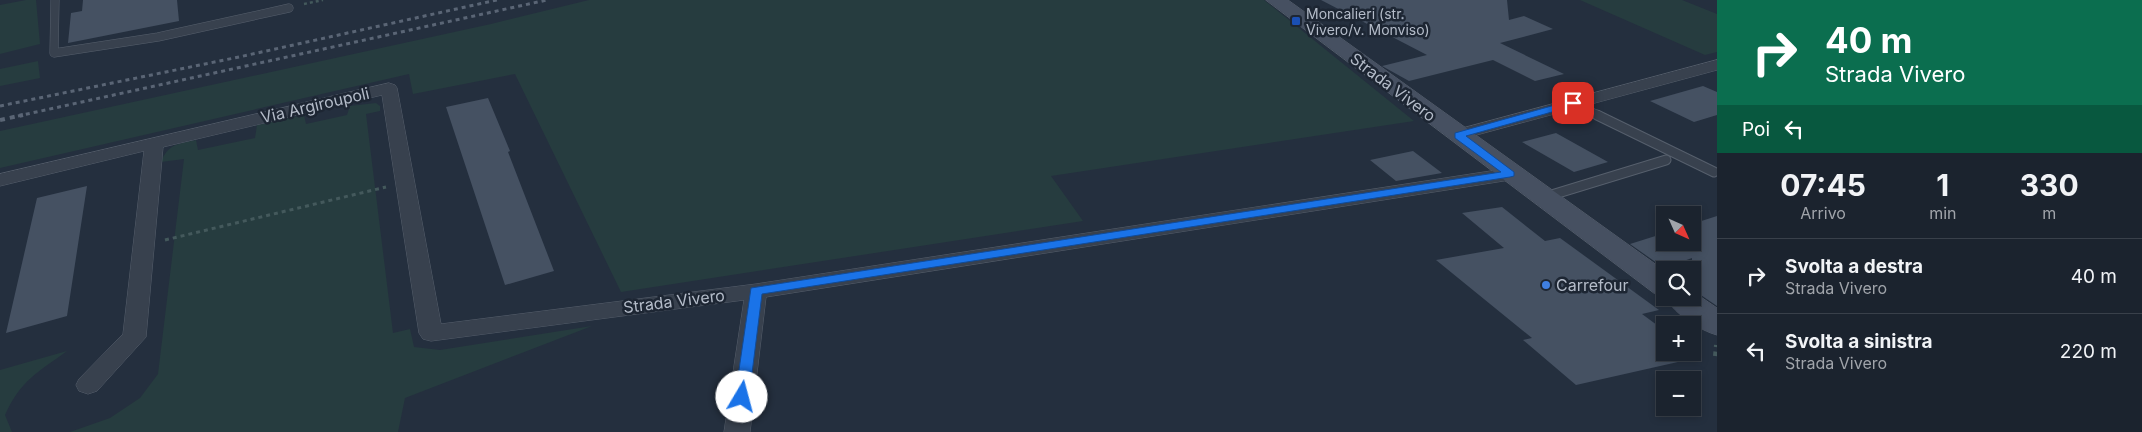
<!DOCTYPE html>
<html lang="it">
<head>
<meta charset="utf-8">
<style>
	:root { --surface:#1b232e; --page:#242b36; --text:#f1f3f6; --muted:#a0a4aa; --line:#39404a }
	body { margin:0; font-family:Inter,sans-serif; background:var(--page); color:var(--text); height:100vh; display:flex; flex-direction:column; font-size:19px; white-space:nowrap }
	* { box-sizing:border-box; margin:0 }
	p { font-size:16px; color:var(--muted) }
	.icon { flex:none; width:28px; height:28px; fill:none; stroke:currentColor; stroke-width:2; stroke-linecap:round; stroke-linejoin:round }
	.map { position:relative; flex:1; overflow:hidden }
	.panel { display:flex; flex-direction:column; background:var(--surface); width:425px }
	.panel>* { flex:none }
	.banner { background:#0b6e4f; color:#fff; overflow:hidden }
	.needle { width:32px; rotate:135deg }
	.tools { position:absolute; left:1656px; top:206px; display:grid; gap:10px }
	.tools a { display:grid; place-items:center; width:45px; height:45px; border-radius:0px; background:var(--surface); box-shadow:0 2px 8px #0003,0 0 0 1px var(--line); font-size:25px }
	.pin { position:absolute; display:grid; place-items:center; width:42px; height:42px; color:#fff; margin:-21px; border-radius:10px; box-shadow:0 2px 8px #0006 }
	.me { position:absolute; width:55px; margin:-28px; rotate:8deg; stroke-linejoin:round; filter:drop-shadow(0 0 4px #0008) }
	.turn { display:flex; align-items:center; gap:18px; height:105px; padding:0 25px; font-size:22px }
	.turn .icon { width:65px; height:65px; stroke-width:2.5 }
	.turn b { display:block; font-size:35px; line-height:42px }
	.then { display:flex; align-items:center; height:48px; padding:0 25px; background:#0003; gap:10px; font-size:19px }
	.eta { display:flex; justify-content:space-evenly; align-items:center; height:85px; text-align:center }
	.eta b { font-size:30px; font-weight:700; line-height:35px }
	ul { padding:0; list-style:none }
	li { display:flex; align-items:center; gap:15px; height:75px; padding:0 25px; border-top:1px solid var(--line) }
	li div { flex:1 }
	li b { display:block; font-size:19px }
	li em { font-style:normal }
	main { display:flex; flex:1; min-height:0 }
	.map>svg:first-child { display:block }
</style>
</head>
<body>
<main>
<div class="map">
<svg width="1717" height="432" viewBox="0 0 1717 432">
	<rect width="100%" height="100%" fill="#242f3e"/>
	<path fill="#263c3f" d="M26,0h10l4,44 -40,10v-49z
		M589,0h675l150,121 -363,55 32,45 -462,71 -106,-218 -102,20 -4,-20 -409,94v-37l491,-107z
		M1580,0h102l35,14v38l-12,3z
		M38,61l2,17 -40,8v-17z
		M376,103l4,3v5l-14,3 27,219 17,-4 4,18 26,3 152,-24 -187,72 -7,34h-328l40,-14 30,-20 18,-24 26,-215 -23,3c7,-18 17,-18 35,-22l2,10 57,-12 2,-13 47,-10 2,9 41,-9 3,-9z
		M67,351c-30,22 -46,29 -62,64l7,17h-12v-62z"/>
	<path fill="#455162" d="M83,0h94l2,21 -111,22 3,-30 11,-2z
		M1321,0h186l2,20 15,-4 29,13 -53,14 64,31 -29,7 -42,-21 -84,21 -27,-15 45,-11z
		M1703,86l14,6v23l-23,7 -44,-21z
		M488,98l22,53 -2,1 46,119 -49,14 -59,-178z
		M1556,133l52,29 -34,10 -52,-30z
		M1413,151l29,22 -46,8 -26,-21z
		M87,186l-20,130 -61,17 31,-135z
		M1502,207l43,34 15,-3 99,72 -17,4 23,17v21h27l8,5 -124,28 -53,-45 9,-2 -96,-78 68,-12 -42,-35z
		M1717,216v90l-25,-17v-31l-28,10 -34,-24 35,-11v9h27v-18z"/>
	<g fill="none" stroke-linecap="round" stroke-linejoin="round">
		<defs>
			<path id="lane-far1" d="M55,0l-1,53 104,-16 131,-29
				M1573,103l27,13"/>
			<path id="lane" d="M1597,115l117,57
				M1545,197l121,-37"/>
			<path id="street" d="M1717,60v10l-259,70 -6,-1 -3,-4 3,-4z
				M389,83l6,2 2,3 44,236 315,-40 754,-116 7,2 2,4 -2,4 -7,2 -744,117 -16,135h-26l20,-132 -313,41 -8,-2 -4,-6 -37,-238 -219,52 -17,190 -49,54 -9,3 -9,-3 -3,-6 3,-6 44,-45 21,-183 -144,35v-12z"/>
			<path id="secondary" d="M1266,0h22l377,271v25l-11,-3z
				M1692,291l25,17v27c-18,-5 -42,-21 -51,-37h26z"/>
		</defs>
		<use href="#lane-far1" stroke="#565f6c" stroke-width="9"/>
		<use href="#lane" stroke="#565f6c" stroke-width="11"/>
		<use href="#street" stroke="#565f6c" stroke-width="1"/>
		<use href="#secondary" stroke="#565f6c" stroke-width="1"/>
		<path stroke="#44595c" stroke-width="2.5" stroke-dasharray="3 3" stroke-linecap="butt" d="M304,4l19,-4"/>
		<path stroke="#44595c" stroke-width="3" stroke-dasharray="4 4" stroke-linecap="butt" d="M165,240l221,-53"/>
		<path stroke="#44595c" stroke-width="4" stroke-dasharray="4.5 4.5" stroke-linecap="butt" d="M1715,356l1,-11"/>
		<use href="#lane-far1" stroke="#38414e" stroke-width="8"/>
		<use href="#lane" stroke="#38414e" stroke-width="9"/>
		<use href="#street" fill="#38414e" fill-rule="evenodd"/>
		<use href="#secondary" fill="#465061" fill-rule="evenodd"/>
		<path stroke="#5a6575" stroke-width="3" stroke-dasharray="4 4" stroke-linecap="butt" d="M0,106l239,-49 258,-57
			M18,116l529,-116"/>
		<path stroke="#5a6575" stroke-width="4" stroke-dasharray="5 5" stroke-linecap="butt" d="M0,120l23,-5"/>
	</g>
	<path fill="#1a73e8" stroke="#114b97" d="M1573,100l5,3 -1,2 -111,31 48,36v4l-4,1 -748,117 -13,103 -2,3h-10l-2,-3 16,-109 750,-116 -46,-34v-5z"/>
	<rect fill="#1a4fb4" stroke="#1d2633" stroke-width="2" x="1291" y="16" width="10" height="10" rx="2.5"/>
	<circle fill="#3f7fe0" stroke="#1d2633" stroke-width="2" cx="1546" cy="285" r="5"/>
	<g text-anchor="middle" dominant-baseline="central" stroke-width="5" stroke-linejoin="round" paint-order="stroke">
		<g font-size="14" fill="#b4bcc9" stroke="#1d2633" text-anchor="start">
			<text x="1306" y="13">Moncalieri (str.<tspan x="1306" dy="16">Vivero/v. Monviso)</tspan></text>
		</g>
		<g font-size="16" fill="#b4bcc9" stroke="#1d2633">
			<text transform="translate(1393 87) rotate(37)">Strada Vivero</text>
			<text transform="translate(315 105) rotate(-13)">Via Argiroupoli</text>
			<text transform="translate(674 301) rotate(-7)">Strada Vivero</text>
		</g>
		<g font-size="16" fill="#b4bcc9" stroke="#1d2633" text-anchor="start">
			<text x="1556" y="285">Carrefour</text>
		</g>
	</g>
</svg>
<div class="tools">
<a><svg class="needle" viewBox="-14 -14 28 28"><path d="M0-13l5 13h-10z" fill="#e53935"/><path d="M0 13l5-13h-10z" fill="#a0a4aa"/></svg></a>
<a><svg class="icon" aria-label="search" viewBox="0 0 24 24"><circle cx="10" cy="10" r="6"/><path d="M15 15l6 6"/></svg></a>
<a>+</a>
<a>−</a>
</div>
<div class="pin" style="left:1573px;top:103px;background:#d93025"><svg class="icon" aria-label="arrive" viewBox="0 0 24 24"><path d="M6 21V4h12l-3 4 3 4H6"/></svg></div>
<svg class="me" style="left:742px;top:397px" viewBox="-20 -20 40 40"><circle r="19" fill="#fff"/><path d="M0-13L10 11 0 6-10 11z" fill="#1a73e8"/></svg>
</div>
<section class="panel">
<div class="banner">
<div class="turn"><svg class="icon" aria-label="right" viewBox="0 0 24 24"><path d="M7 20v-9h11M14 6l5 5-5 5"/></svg><div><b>40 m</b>Strada Vivero</div></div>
<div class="then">Poi<svg class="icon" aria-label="left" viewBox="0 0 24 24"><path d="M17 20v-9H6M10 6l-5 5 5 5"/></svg></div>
</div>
<div class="eta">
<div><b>07:45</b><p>Arrivo</p></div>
<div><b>1</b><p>min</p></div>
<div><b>330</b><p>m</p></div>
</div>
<ul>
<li><svg class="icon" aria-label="right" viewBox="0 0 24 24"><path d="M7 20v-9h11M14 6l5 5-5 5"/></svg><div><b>Svolta a destra</b><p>Strada Vivero</p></div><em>40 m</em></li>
<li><svg class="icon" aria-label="left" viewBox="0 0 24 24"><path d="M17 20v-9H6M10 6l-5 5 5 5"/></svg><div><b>Svolta a sinistra</b><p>Strada Vivero</p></div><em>220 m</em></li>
</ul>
</section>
</main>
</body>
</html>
